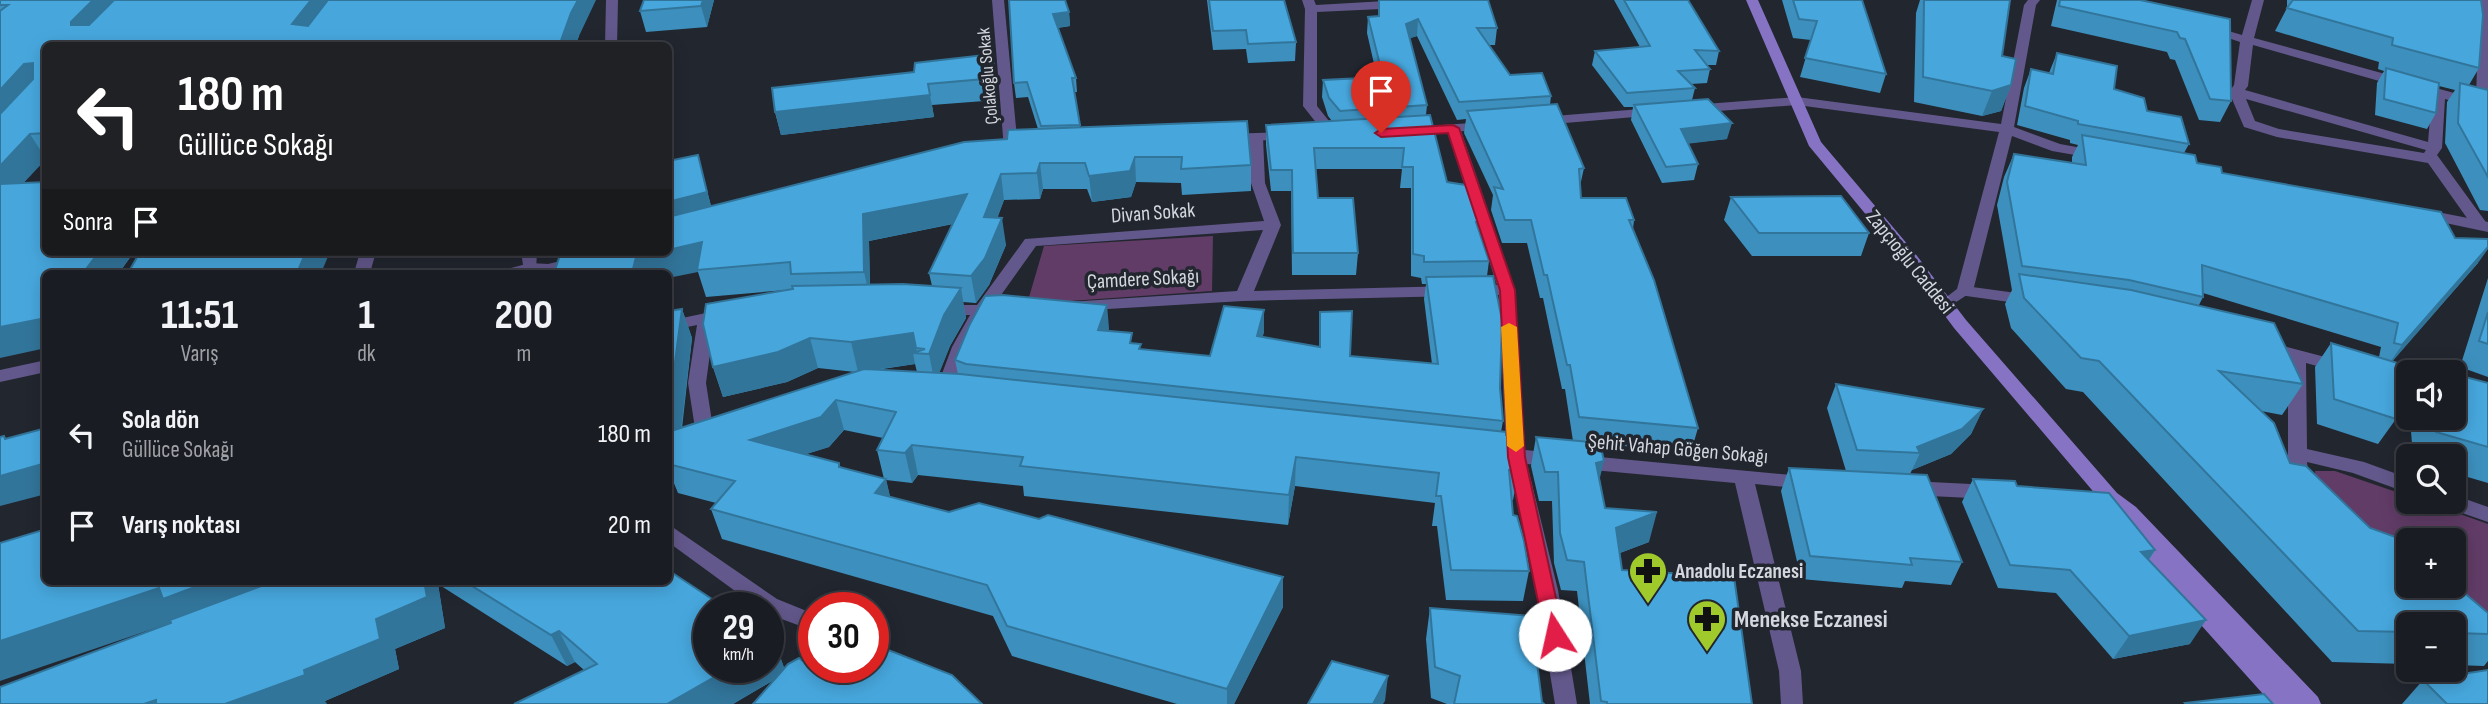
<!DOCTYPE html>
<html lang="tr">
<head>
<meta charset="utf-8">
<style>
	:root { --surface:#1a1c23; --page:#272930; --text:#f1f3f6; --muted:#9fa1a6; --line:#383a41 }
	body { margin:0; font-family:"Sofia Sans Condensed",sans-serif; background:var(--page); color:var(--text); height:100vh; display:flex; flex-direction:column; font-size:26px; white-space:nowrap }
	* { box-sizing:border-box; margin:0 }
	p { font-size:23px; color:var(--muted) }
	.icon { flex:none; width:38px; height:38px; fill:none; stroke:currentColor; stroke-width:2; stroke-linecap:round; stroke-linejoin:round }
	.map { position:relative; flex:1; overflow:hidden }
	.side { position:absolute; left:42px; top:270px; width:630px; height:315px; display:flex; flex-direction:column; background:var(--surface); border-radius:10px; box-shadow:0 4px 18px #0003,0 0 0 2px var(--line) }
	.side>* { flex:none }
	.banner { position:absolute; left:42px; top:42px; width:630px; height:214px; border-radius:10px; box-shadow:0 4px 18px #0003,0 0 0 2px var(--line); background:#202124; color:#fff; overflow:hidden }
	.fabs { position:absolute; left:2396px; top:360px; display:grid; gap:14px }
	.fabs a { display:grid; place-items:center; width:70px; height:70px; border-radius:10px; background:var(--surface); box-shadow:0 4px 18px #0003,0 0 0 2px var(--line); font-size:35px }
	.speed { position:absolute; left:693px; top:592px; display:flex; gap:14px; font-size:35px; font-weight:700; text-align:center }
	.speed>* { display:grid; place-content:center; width:91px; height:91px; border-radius:50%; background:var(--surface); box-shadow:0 4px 18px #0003,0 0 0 2px var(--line); line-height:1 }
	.speed small { font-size:18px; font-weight:400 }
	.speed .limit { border:10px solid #d22; background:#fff; color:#111 }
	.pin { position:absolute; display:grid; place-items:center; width:60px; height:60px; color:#fff; margin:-72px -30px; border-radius:50% 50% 50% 0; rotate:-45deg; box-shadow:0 0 7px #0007 }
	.pin .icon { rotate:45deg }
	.me { position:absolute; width:77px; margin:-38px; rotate:350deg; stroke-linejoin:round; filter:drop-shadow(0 0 5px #0008) }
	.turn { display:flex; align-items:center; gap:24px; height:147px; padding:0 21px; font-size:32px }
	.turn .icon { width:91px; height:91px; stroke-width:2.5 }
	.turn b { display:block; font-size:49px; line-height:60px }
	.then { display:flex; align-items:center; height:66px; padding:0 21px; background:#0003; gap:14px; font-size:26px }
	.eta { display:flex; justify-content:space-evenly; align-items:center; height:119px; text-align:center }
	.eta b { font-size:42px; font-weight:700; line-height:49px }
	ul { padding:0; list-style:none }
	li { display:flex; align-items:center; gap:21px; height:91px; padding:0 21px }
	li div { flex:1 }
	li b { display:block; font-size:26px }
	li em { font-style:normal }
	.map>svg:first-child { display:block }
</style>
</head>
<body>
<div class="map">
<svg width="2488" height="704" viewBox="0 0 2488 704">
	<rect width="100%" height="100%" fill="#22262f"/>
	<path fill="#613c67" d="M1213,236l-1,55 -185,13 17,-58z
		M2315,471h20l73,25v6h18l62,22v104l-34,-42v-45h-46v29l-92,-85z"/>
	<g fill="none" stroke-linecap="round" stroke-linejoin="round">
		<path fill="#63588b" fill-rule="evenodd" d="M606,0h12l-1,46h-12z
			M992,0h12l14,149 -7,4 -7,-4z
			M1302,0h12l2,5 87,-5 6,4 -6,4 -86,4v94l24,30 -7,4 -5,-1 -26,-33 2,-97z
			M2252,0h12l-10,38 222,61 3,-99h9v111l-43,-12 -3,49 -5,7 51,70 -2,3h-12l-46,-65 -151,-26 -33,-10 -15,-35 5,-7 6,-43 -38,-13 6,-4 34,10zM2253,45l179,51 -4,46 -183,-52 3,-4zM2246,99l180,51 -2,3 -145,-24 -24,-8z
			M1453,124l7,4 55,162 10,160 288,27 3,5 -3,5 -7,2 -51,-5 46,187 2,33h-22l-2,-33 -44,-188 -208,-19 31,126 19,114h-22l-19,-114 -28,-128 -23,-3 -3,-5 3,-5h21l-7,-154 -256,6 -169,10 -8,-5 2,-4 169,-11 26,-61 -227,16 -42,59 13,1 2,4 -8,5h-14l-17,32 -14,37 8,7 -3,4h-12l-12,-8 15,-40 18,-32h-28l-8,-5 8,-5h35l48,-66 239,-18 -13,-38 -2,-46 7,-4 7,4 2,46 16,42 -27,66 243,-6 -51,-157z
			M360,252h16l-6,21h-16z
			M521,252h16l-1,19h-12z
			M1965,286l66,9 8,5 -8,5 -72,-10 -2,-4 2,-4z
			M706,313l19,12 -3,4 -9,2 -7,52 9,58 -2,5h-14l-2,-5 -9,-58 9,-58 -29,6v-10z
			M2264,341l84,22 3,4 -9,6 -36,-10 1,86 57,13 44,16v15l-55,-20 -46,-11 1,9 9,12 -3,5h-14l-12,-15v-114l-30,-8 -3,-4z
			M1910,481l81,4 7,2 3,5 -3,5 -7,2 -81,-4 -7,-2 -3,-5 3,-5z
			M2454,495l34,12v15l-43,-15 -3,-5h12z"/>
		<path fill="#63588b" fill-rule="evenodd" d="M2028,0h12l-4,5 -22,122 46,17 38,7 7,4 -7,4 -46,-8 -40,-15 -39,155 -29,19 -8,-5 21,-16 42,-157 -202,-27 -105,8 -7,-4 7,-4 105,-8 204,27 23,-119z
			M1653,108l5,1v6l-116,10 -7,-4 7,-4z
			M1486,122l7,4 -2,3 -78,6 -7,-4 7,-4z
			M1290,132l5,1v6l-68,3 -7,-4 7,-4z
			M2422,209l66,13v10l-71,-15 -3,-3z
			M597,252h27l-2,3 -64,18h-57l2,-3 27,-7 18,1z
			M46,360v12l-46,10v-12z
			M668,524l109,75 37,15v17l-46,-17v-7h-11l-89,-65z"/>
		<path fill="#8673c4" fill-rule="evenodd" d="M1746,0h12l63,142 93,110 52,68 151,173 19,14 182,190 3,7h-49l-142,-158 -3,-5 3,-5 7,-3 -34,-30 -149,-175 -52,-70 -93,-112z"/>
	</g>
	<path fill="#3d90be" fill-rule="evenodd" d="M0,0l579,36 -4,10h-529v113l-22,23 22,70h88l-15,21h-73l-46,85z
		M644,0h70l-7,27 -61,5 -6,-21z
		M1207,0h77l12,42 -1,19 -47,2 -2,-14 -33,1z
		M1379,0l118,28 -2,17h-7l22,30 41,21 -1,9 34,63 -4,18 1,12 53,22 -1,9 65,199 -7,24 -91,-8v36l5,28 44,34 -29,11 2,17 130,134h-162l-13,-113 -16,-1 -7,-27 -2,-62h-13l-8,-35 5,-29 37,4 -8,-52h-3l-19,-91h-3l-13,-55h-25l-11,-33 2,-15 -29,-62 2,-14 -9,1 -40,-84 -7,2 17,67 -1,10 21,67 37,40 -3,16 8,23 -2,15 13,112 3,33 -2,11 5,3 13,35 -6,30h-2l2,15 16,56 -6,30 -77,-1 -9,-74h-5l3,-23 -140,-17 -7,39 -264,-29 -1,-10 -105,-11 -6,8 -26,-3 4,17 59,15 90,7 244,58v30l-49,97h-57l-165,-48 -19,-40 -271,-77 -11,-30 5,-6 -38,-10 -10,-24v-158l14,-2 10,29 -10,90 173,-56 -37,-4 -31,14 -64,15 -10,-30 73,-77 -80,7 -8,-25 -30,-20 30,-97 13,51 296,-67 31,-10 -10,-32 -12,1 -2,-15 55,-71 1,14 -12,2 18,50 1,14h-3l6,35 171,38v26l-69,4 -1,-12 -45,-1 -5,15 -39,5 -5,-13h-44l-3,10 -36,1 -7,18 9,27 -17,40 -13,18 -13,-1 3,16 -16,28 -11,27 19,1 -3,-14 154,-32 -1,3 33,18 69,7 54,-46v22l-2,5 57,10 1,-35 30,44 82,8 -8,-65 2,-15h-4l-1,-6 -10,-2v-88h-11l2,-19h-86l2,29 40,55 -2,22h-64l-1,-84h-20l-5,-46v-20l66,-4 -4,-5 -6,-19 1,-17 54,-3 -10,-44 1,-16 10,-1zM953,224l-24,49 3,13 -62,-1 -1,-44zM915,364l2,8 -41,-2zM844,430l39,8 -6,12 7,29 -43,-11 -2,-5 -33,-9 23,-7z
		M1614,0h74l31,51 -3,14h-9l3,4 -3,14 -16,1 4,4 -3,12 35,39 -39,4 10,21 -4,16 -32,3 -31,-63 2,-13h-9l-32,-42 3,-14 45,-4z
		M1782,0h80l24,74 -6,19 -80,-16 11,-37 -18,-2z
		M1920,0h90l-8,56 9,29 -10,26 -19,5 -68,-14 2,-89z
		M2057,0h83l90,19 1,82 -11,21 -21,-2 -24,-60 -5,-1 -3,-7 -116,-26z
		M2287,0h194l-2,68 -10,17 19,5v121l-8,-1 -35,-67 2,-41 8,-12 -16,-4 -3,27 -9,16 -52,-14 2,-32 7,-12 -6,-2 1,-7 -104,-31 12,-23z
		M2057,53l90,58 42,33 -5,9 13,10 25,10 233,65 23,25 -86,98 4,58 -18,25 -61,-20 -2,-57 16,-24 48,14 2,-10 -178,-54v4l-4,8 104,79 -21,31 -21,-4 29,52 80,65 118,85v48l-4,5 -30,-1v-40h-46v39l-76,-2 -249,-270 -17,-3 -55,-61 -6,-24 7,-14 -15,-85 7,-28 10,-23 58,9v-6l6,-12 -8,-2v-3l-53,-15 7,-37 7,-19 18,4z
		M993,54l4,46 -65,5 2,12 -153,18 -6,-23 139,-40z
		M1731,197l138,36 -8,23h-109l-28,-36z
		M2488,278v99l-28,-10z
		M2488,383v100l-34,-10v-16h-41l-3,-39h44z
		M1836,384l147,25 -12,25 -20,20 -39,16 -2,4 52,88 -11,23 -46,-4 -3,7 -101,-9 -20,-88 8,-23 57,3 -19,-63z
		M1973,479l44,7 138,64 -6,10 41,84 -77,15 -57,-66 -58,-5 -36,-86z
		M46,581h622l107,61 9,26 -10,12 -41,24h-219l70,-34 -9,-8 -8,4 -129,-82 7,44 -50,21 4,20 -74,32 -154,-78z
		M1430,608l112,94 2,2h-97l-16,-6 -5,-59z
		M2423,680l65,24h-86z"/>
	<path fill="#32759b" d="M93,0h35l-44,46 -13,-21v-3z
		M311,0h28l-35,46 -12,-22z
		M578,0h18l-17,36 -4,10h-16l12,-33z
		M703,0h11l-7,27 -6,-21z
		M1069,12l1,14 -16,2 -1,-14z
		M1418,19l-1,17 -12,4 1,-16z
		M33,63l13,20 -46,47v-40l24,-26z
		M2011,85l-10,26 -19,5 10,-25z
		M930,95l4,22 -153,18 -6,-23z
		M1732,123l-5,16 -49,6 3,-16z
		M30,134l16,25 -46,49v-42z
		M698,155l16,63 -46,12v-28z
		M1135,157l1,25 -5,15 -39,5 -3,-26z
		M1040,163l3,26 -3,10 -3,-26z
		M1001,174l3,26 -16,44 -4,-27z
		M967,194l4,26 -102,21 1,58 -6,-27 -1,-58z
		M1002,218l4,27 -17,40 -13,18 -5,-27z
		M702,242l-4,30 -30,6v-5h-36l4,-16 21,-5h11v-2z
		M2488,247v2l-10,14 -93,107 17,-25z
		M99,252h35l-15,21h-36z
		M306,252h24l-9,21h-24z
		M961,288l5,30 -16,28 -15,38 -6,-30 15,-39z
		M1107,305l2,23 -9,25 -2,-23z
		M682,309l10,29 -11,92 -13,9v-38z
		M1264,310v22l-7,27v-23z
		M46,318v30l-46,10v-31z
		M913,333l4,20h-4l2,11 -57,8 -7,-30z
		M810,338l8,30 -31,14 -64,15 -10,-30z
		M836,400l8,30 -15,17 -70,22 -9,-29z
		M1983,409l-12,25 -20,20 -39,16 8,-17 -3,-6z
		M912,445l6,30 -6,8 -7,-30z
		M1296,457l-1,29 -7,39 1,-30z
		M1604,461l-7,29 -1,-27z
		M46,463v31l-46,12v-30z
		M886,479l7,30 -18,-16z
		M1657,512l-8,30 -40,15 7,-29z
		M2155,550l-15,23 1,-21z
		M1283,577v30l-49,97h-7v-15z
		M211,581h105l-137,39 -179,61v-40l159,-53z
		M424,581h12l2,3 7,44 -50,21 4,20 -74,32 2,3h-102l79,-34 72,-51z
		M2206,620l-16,24 -77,15 16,-23z
		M559,631l16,31 -8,4 -16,-31z
		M775,642l11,31 -53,31h-66l65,-37h36v-21z
		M1388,676l-3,25 -2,3h-10z
		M156,700l3,4h-15z"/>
	<path fill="#47a7dd" stroke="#32759b" stroke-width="2" d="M0,0h93l-22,22v3h18l25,-25h197l-19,24 16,2 20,-26h250l-7,13 -12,33h-513v87l-16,1 -30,32v-52l33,-35v-16l-9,1 -24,26v-79l8,-6h-8z
		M644,0h59l-2,6 -61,5z
		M1009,0h56l4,12 -16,2 23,64h-4l8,47 -39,1 -14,-44 -13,1z
		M1209,0h75l12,42 -48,2 -2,-14 -33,1z
		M1379,0h109l9,28h-20l33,47 32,-2 9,23 -92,6 -41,-83 -12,5 21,81 -87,6 -11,-13 -6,-18 60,-3 -15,-60 11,-1z
		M1624,0h64l31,51 -24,-1 15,19 -32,2 17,17 -68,5 -32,-42 55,-5z
		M1793,0h69l24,74 -81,-16 12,-37 -18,-2z
		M1924,0h86l-8,56 14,3 -5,26 -19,6 -69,-14z
		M2060,0h80l90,19 1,82 -21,-2 -25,-60 -5,-1 -3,-6 -118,-26z
		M2293,0h188l2,15 -4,53 -87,-23 1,-7 -106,-30z
		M2057,53l60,13 -3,23 30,9 3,13 34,6 8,27 -111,-20v-3l-53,-15 6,-37 22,5z
		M993,54l2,24 -67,6 2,11 -155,17 -3,-24 142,-16 1,-9z
		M2386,68l53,15 -3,30 -52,-14z
		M2460,83l28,7v87l-30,-54z
		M1708,99l24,24 -51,6 17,35 -32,3 -32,-62z
		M1557,104l27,64 -5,1 2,29h45l8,22h-5l25,60 44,148 -119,-11 -9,-52h-3l-20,-90h-3l-13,-55h-26l-11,-33 9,2 -36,-78z
		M1430,115l17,67 25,4 12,36h-8l13,39 -65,1v-6l-11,-2v-87h-11l2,-19h-90l4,50h35l5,55h-65l-1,-83h-21l-5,-45z
		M1247,121l4,44 -70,4 1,-12h-47l-5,14 -41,5 -4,-13h-45l-3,10 -36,1 -17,43 18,1 -17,40 -14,18 -42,-3 38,-79 -104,20 1,58 -73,2 -1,-12 -93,8 5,-28 -34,8v-33l296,-75 43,-3 1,-9z
		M2082,135l113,20 2,8 24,4 1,6 219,39 14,26 33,1v8l-86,98 -8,-2 4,-20 -196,-58 1,32 -74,-17 -107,-14 -15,-84 7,-28 72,11z
		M698,155l9,37 -39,10v-41z
		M46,182v70h53l-16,21h-37v45l-46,9v-143z
		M1841,196l28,37h-110l-28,-36z
		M140,252h166l-9,21h-169z
		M561,252h96l-21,5 -4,16h-78z
		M2019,274l112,16 143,33 29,61 -84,-13 55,52 16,40 16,3 64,62 31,11 7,6v41h46v-2l34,29v21l-34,-1v-8h-46v7l-50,-1 -259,-270 -18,-3 -57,-60z
		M1493,276l9,44 -2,68 3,33 -537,-57 -11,-4 14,-34 16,-30 18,-1 104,10 -9,25 34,3 -2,10 11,1 -2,5 71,7 14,-50 40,4 -7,26 63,11v-35l32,-1 -2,45 88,8 -12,-87z
		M903,284l58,4 -17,27 -15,39 -16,-1 12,-4 -9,-1 -3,-15 -62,9 -41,-4 -32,14 -65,15 -10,-43 3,-20 87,-15 -1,-3z
		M682,309l-12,91 -2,1v-90z
		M2488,312v32l-9,-3z
		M2331,343l90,27 -2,3h-11v22l-12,24 -62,-20z
		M2429,367l21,6h-20z
		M864,369l96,5 546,58v3l5,1 8,34h-10l4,45 4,1 7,25 5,30 -78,-1 -10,-74h-5l3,-23 -143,-16 -7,38 -269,-29 3,-9 -111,-12 -7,8 -28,-3 19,-38 -60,-12 -15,17 -71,23 89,23v4l47,12 -11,14 74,19 30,-9 60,16 9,-4 235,62 -56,112 -220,-63 -20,-41 -276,-76 24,-28 -67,-17v-32z
		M2454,374l34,9v64l-52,-15 -1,-14h19z
		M1836,384l147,25 -21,20 -45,18 3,6 -63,-3z
		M46,428v35l-46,13v-39l4,-1 1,3z
		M1536,437l64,6 4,18 -8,2 9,45 52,4 -41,16 6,42 112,7 18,127h-145v-2l-6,-1 -17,-139 -17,-2 -7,-27 -2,-61h-13z
		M1789,468l138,7 35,87 -52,-4 2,7 -102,-9z
		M1973,479l42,2 2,5 92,7 46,57 -14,2 65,68 -77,16 -59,-66 -60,-5z
		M46,529v52h165l-48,18 -4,-11 -159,53v-98z
		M668,570l56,37h-15v60h23l-65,37h-153l83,-40 -38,-33 -8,4 -87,-54h204z
		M275,581h149l3,16 -51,22 4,20 -76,31 1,5 -80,29h-69v-4l-12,4h-144v-17l171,-64 -1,-3z
		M1430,608l101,8 11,86 2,2h-90l6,-28 -25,-9z
		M768,638l7,4 -7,4z
		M873,644l79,31 30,29h-229l35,-40 11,-6 4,3 11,-7v13h59z
		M1332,661l56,15 -15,28h-65z
		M2488,670v34h-41l-24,-24z
		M2264,694l9,10h-87l-1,-1z"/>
	<path fill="#e11d48" stroke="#92132f" stroke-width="2" d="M1453,125l6,3 56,162 10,167 39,178 -2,6h-14l-3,-6 -37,-178 -8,-167 -52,-157 -67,4 -6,-4 6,-4z"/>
	<path fill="#f59e0b" d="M1509,323l8,4 7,119 -8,6 -9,-6 -6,-119z"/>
	<defs>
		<symbol id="pharmacy-pin" viewBox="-11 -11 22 30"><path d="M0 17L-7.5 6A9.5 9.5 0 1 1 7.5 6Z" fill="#a0c92c" stroke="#22262f"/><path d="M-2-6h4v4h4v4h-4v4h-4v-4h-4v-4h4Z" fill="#111"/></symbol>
	</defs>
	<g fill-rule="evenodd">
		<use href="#pharmacy-pin" x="1626" y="549" width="44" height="60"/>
		<use href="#pharmacy-pin" x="1685" y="597" width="44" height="60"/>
	</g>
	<g text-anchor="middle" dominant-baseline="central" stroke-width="7" stroke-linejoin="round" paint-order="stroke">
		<g font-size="18" fill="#d4d7dd" stroke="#22262f">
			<text transform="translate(988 76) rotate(-95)">Çolakoğlu Sokak</text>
		</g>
		<g font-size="21" fill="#d4d7dd" stroke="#22262f">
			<text transform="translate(1153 213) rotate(-4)">Divan Sokak</text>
			<text transform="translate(1910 262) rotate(51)">Zapçıoğlu Caddesi</text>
			<text transform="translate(1143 279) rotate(-3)">Çamdere Sokağı</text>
			<text transform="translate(1678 449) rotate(5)">Şehit Vahap Göğen Sokağı</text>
		</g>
		<g font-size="21" font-weight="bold" fill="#d4d7dd" stroke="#22262f" text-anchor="start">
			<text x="1675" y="571">Anadolu Eczanesi</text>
		</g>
		<g font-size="24" font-weight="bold" fill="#d4d7dd" stroke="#22262f" text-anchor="start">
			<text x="1734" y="619">Menekse Eczanesi</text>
		</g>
	</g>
</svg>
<div class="fabs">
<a><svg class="icon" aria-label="sound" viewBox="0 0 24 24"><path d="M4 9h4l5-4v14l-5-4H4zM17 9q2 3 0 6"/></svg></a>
<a><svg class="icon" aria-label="search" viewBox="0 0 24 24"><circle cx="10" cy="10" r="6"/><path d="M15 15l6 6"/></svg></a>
<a>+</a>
<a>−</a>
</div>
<div class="speed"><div>29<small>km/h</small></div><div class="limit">30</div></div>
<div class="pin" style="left:1381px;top:133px;background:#d93025"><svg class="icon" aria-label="arrive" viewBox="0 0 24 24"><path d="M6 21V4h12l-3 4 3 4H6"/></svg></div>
<svg class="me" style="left:1555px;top:635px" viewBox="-20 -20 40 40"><circle r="19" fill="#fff"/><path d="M0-13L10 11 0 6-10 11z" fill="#e11d48"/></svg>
<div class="banner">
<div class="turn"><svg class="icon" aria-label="left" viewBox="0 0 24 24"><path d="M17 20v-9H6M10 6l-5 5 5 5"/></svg><div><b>180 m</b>Güllüce Sokağı</div></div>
<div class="then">Sonra<svg class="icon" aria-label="arrive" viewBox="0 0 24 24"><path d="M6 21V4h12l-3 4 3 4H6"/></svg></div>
</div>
<section class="side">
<div class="eta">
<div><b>11:51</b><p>Varış</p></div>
<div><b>1</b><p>dk</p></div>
<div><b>200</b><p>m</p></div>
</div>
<ul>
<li><svg class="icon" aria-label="left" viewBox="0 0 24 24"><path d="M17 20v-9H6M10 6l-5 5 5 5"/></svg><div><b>Sola dön</b><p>Güllüce Sokağı</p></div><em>180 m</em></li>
<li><svg class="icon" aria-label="arrive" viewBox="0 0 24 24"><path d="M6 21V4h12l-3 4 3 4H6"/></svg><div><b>Varış noktası</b></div><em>20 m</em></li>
</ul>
</section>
</div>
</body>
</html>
